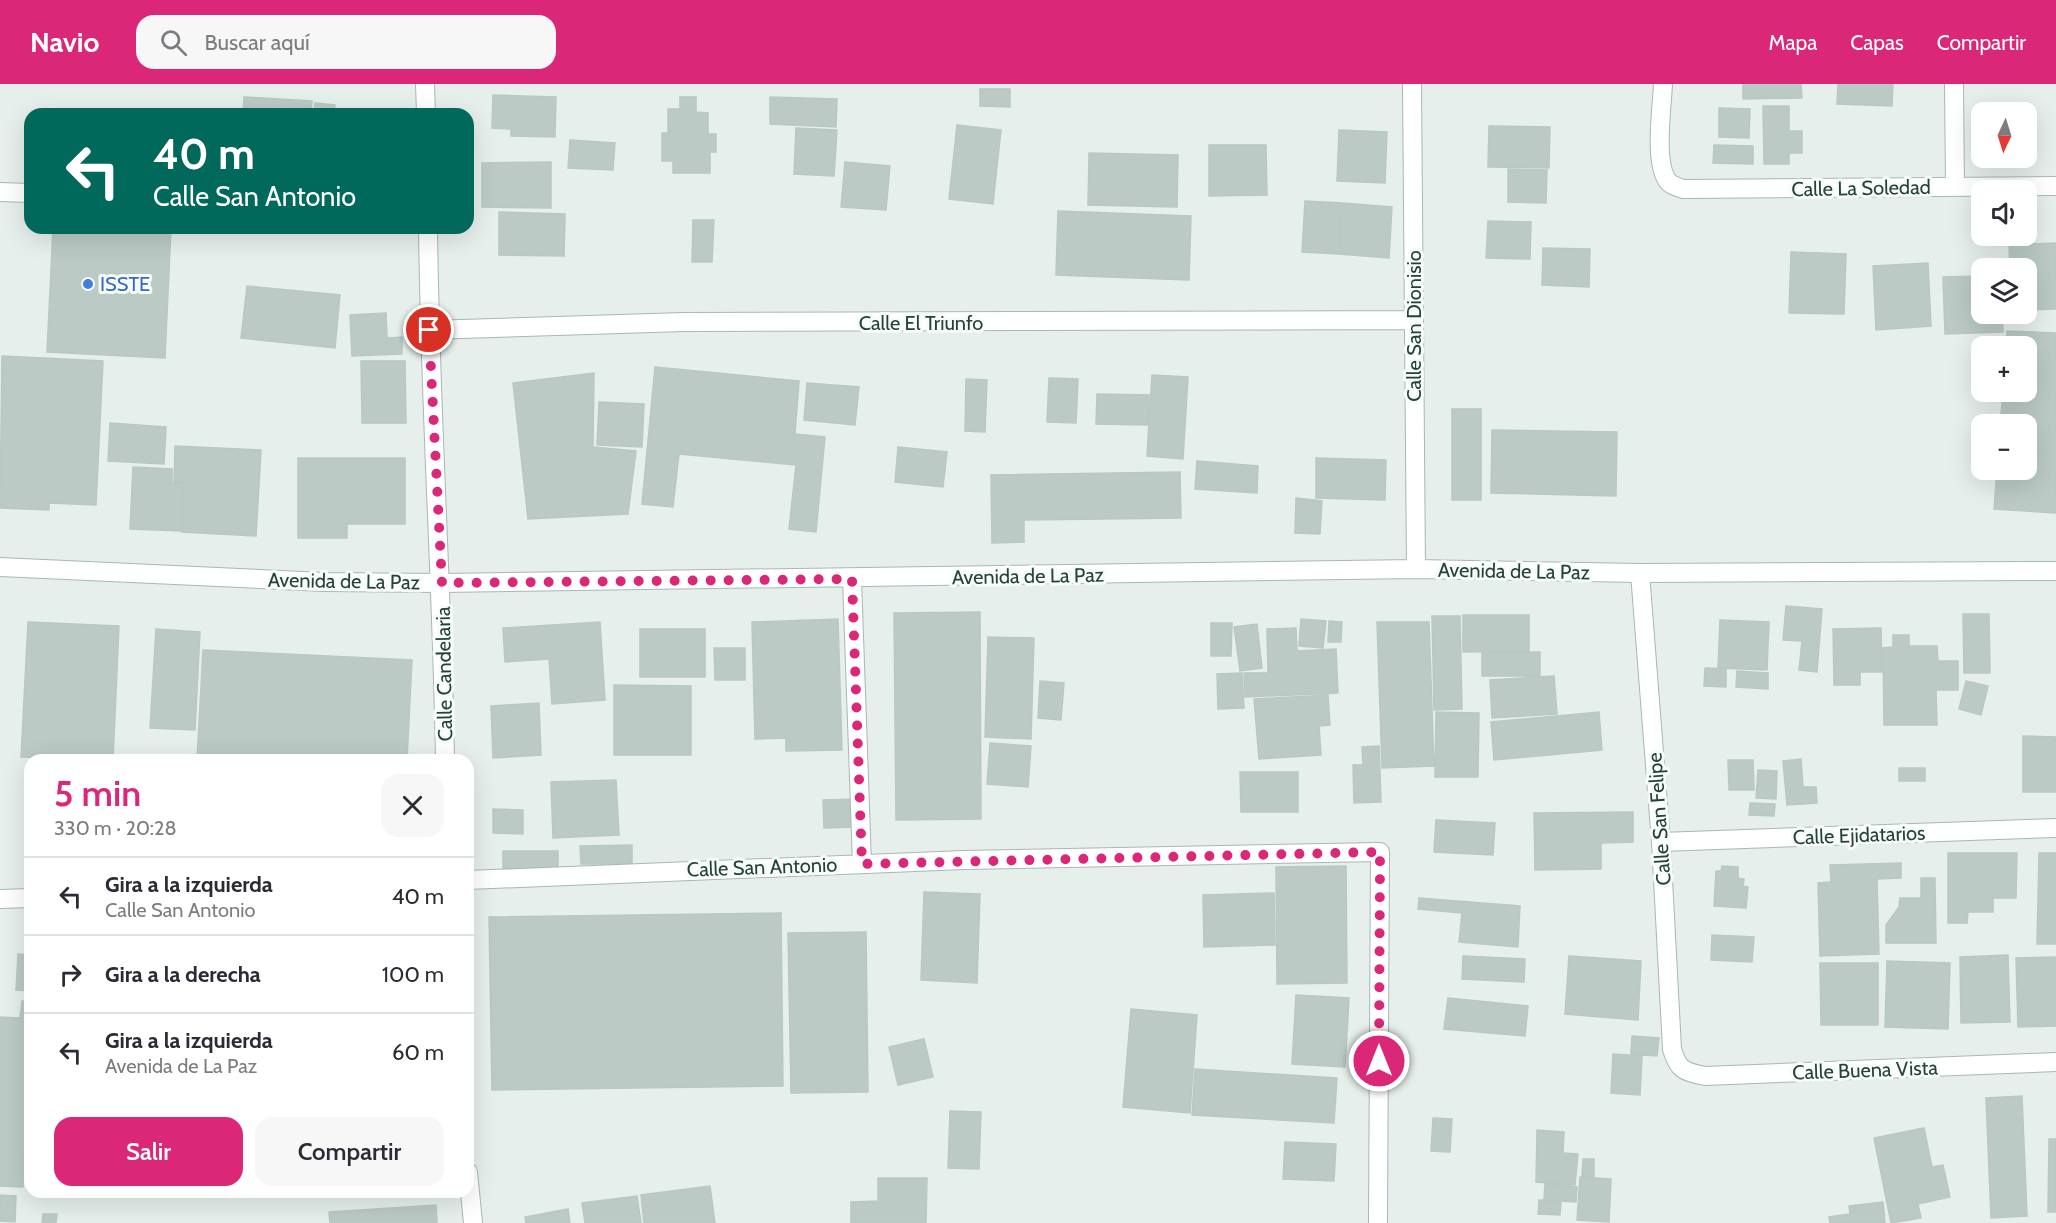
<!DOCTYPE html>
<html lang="es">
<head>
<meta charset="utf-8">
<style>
	:root { --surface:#fff; --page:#f7f7f7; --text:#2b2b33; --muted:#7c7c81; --line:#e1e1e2; --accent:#db2777 }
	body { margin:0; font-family:Cabin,sans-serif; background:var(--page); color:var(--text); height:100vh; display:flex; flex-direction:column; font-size:22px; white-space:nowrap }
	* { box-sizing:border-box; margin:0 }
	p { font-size:20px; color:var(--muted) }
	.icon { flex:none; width:33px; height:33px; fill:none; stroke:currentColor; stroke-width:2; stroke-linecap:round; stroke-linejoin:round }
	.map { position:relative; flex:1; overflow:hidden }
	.sheet { position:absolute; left:24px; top:670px; width:450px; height:444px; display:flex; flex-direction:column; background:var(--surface); border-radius:18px; box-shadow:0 6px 24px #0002 }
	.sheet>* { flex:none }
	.hud { position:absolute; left:24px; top:24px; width:450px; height:126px; border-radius:18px; box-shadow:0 6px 24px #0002; background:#00695c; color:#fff; overflow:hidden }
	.needle { width:39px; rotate:184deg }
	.buttons { position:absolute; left:1971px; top:18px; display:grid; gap:12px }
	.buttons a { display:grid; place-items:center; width:66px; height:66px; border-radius:12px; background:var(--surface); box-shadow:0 6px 24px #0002; font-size:30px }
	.pin { position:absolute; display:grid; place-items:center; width:51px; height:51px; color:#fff; margin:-26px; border:3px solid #fff; border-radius:50%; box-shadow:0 2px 6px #0007 }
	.me { position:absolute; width:66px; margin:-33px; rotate:0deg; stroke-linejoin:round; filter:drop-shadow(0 0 4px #0008) }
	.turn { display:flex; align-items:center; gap:21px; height:126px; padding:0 30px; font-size:27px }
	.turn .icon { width:78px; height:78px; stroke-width:2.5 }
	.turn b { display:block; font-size:42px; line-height:51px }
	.round { display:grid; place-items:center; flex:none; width:63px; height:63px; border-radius:18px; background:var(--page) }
	.head { display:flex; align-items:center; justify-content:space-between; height:102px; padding:0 30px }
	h1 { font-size:36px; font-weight:600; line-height:45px; color:var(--accent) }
	.cta { display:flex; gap:12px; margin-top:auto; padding:12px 30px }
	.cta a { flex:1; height:69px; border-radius:18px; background:var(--accent); color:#fff; font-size:24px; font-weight:600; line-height:69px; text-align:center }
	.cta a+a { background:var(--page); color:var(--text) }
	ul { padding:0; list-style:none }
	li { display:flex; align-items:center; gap:18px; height:78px; padding:0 30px; border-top:2px solid var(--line) }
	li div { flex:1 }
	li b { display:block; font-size:22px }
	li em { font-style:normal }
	header { display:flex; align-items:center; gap:36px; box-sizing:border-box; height:84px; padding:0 30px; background:var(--accent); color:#fff }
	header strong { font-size:28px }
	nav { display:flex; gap:33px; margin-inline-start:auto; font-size:21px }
	.search { width:420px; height:54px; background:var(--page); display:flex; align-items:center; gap:15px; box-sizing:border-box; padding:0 21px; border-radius:18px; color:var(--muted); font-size:22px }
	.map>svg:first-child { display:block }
</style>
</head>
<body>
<header>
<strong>Navio</strong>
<div class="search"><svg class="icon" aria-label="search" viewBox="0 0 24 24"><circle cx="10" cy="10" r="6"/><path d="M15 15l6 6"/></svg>Buscar aquí</div>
<nav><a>Mapa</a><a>Capas</a><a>Compartir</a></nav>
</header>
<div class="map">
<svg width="2056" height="1139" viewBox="0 0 2056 1139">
	<rect width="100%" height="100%" fill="#e6efeb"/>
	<path fill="#bbcac4" stroke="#b8c9c2" stroke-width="1.5" d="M1743,0h58l1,14 -59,1z
		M1838,0h55l-1,22 -55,-2z
		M980,5h30v18l-30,-1z
		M493,11l63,2 -1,40 -44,-1v-7l-19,-1z
		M244,13l68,4 -1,13h-68z
		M680,13h16v15l12,1v21h8v18h-6v21h-37v-12h-11v-28h6v-24h12z
		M770,13l67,2 -1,28 -66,-3z
		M315,19l20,2 -1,9h-20z
		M1763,22h26v25h13v22h-13v11h-25z
		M1719,24l31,1 -1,29 -30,-1z
		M957,41l44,5 -8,74 -44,-5z
		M1489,42l61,1 -1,41 -61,-1z
		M796,44l41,2 -3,46 -40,-2z
		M1339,46l48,2 -2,51 -48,-2z
		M570,56l45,3 -2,27 -45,-2z
		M1209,61h57l1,50 -58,1z
		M1714,61l39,1v18l-40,-1z
		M1089,69l89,2 -1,52 -89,-2z
		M551,78v46l-69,-1v-44z
		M845,78l45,4 -4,44 -45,-3z
		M1508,85l39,1 -1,33 -38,-1z
		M1305,117l37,2 -3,51 -37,-2z
		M1342,119l50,4 -3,51 -50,-4z
		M1058,127l133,5 -2,64 -133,-5z
		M499,128l66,2 -1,42 -65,-1z
		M693,136h21l-2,42h-20z
		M1488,137l43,1 -1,37 -44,-1z
		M53,144h118l-6,130 -118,-6z
		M2056,159v66l-30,1v-42h-16l-1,-23z
		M1543,164l47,1 -1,38 -47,-2z
		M1791,168l55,2 -2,60 -55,-1z
		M1928,179l3,63 -55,4 -3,-64z
		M1982,192v38h20l1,18 -58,2 -2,-57z
		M247,202l93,9 -5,53 -94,-10z
		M386,229l1,25 15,-1v17l-50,2 -2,-41z
		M2007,247l49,2v180l-62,-4 3,-39h29v-46h-26l3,-32h23v-46h-20z
		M2,272l101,5 -7,144 -47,-2v7l-49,-2z
		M361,277h44l1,62h-44z
		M655,283l144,14 -4,53 30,3 -9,95 -27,-3 7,-64 -117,-11 -6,53 -31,-3z
		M594,289l-1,74 43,4 -8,63 -100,5 -15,-136z
		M1152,291l36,2 -5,82 -36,-3z
		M1049,294l29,1 -2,44 -29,-1z
		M966,295l21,1 -2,52 -20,-1z
		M807,299l52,4 -4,38 -51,-5z
		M1097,310l52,1 -1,30 -52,-1z
		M599,318l45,2 -2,43 -45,-2z
		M1452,325h29v91h-29z
		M110,339l56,4 -2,37 -56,-3z
		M1492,346l125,2 -1,64 -125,-3z
		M175,362l86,4 -5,86 -74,-4 2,-50h-10z
		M898,363l49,5 -4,35 -48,-5z
		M298,374h107v66h-58v14h-49z
		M1316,374l70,2 -1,40 -69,-2z
		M1197,377l61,5 -1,27 -62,-4z
		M133,383l39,2v14h11l-2,48 -51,-2z
		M1180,388l1,46 -157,2v22l-32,1 -1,-68z
		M1296,414l26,3 -2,33 -25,-1z
		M1786,522l36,3 -5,63 -18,-2 3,-29 -19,-1z
		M980,528l1,207 -85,1 -2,-207z
		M1963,530h26l1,59h-26z
		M1463,531h66v36l-66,1z
		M1432,532h28l2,93 -28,1z
		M838,535l4,131 -56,1v-13l-31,1 -3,-117z
		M1301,535l25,2 -3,27 -24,-2z
		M1720,536l49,2 -2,48 -49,-2z
		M1329,537l13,1 -1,20h-13z
		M28,538l91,4 -6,134 -92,-3z
		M600,538l5,78 -53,4 -3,-45 -44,3 -2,-34z
		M1377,538h52l5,144 -52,2z
		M1211,539h21l-1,33h-20z
		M1257,540l5,44 -22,3 -6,-44z
		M1296,544l1,23 39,-2 2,44 -93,4 -1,-24h24l-1,-44z
		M1881,544l1,44h-22v13h-26l-1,-56z
		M156,545l44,3 -5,98 -45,-2z
		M640,545h65v48h-65z
		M1893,551h16v11h28l1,15h20v29h-22l1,35h-53l-1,-77 10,-1z
		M988,553l46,1 -3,101 -46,-2z
		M714,564h31v32h-30z
		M203,566l209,10 -5,100h-210z
		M1540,568v24h-58v-23z
		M1705,584l21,1v18l-22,-1z
		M1737,587l31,2v16l-32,-2z
		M1242,589l2,35 -26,1 -1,-35z
		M1554,592l3,38 -65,4 -2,-38z
		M1040,597l24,2 -3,37 -23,-2z
		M1966,597l22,5 -7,29 -22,-6z
		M614,601l77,1v69h-77z
		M1328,611l2,30 -11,1 2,29 -62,4 -5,-60z
		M539,619l2,52 -48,3 -2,-52z
		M1436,628l43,1 -1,64h-43z
		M1599,628l3,38 -108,10 -3,-38z
		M2023,652l33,1v55h-33z
		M990,659l41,3 -3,41 -41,-3z
		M1379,662l2,56 -27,1 -1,-38h10l-1,-18z
		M1801,675l2,28h13l1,16 -30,2 -4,-44z
		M1728,676h25l1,30h-25z
		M1899,684h26v13h-26z
		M1758,686l19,1 -1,28 -20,-1z
		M1240,688h58v40h-57z
		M616,696l3,55 -66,3 -2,-56z
		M855,715l2,28 -33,1 -1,-28z
		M1750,719l25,1 -1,12 -25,-1z
		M493,725l30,1v24l-30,-1z
		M1633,728v30l-32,1v26l-66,1 -1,-57z
		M1436,736l59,3 -2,32 -59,-3z
		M632,761v19h-51l-1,-18z
		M503,767h55v17l-55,2z
		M1948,769h69l-1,45h-23v14h-25l-1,11h-19z
		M2039,769h17v91h-19z
		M1901,779v15l-24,1 2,75 -59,2 -2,-73 13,-1 -1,-17z
		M1346,782l1,117 -70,1 -1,-117z
		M1722,782l16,1v11l6,1 -1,7 5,1 -2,21 -32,-2 2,-35h5z
		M1921,794h14l1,65h-50v-18l13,-18 1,-9h21z
		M924,808l56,2 -3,89 -56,-3z
		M1274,809l1,52 -71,2 -1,-52z
		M1419,814l101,8 -2,41 -59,-5 3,-29 -44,-4z
		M781,829l2,173 -291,4 -3,-173z
		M866,848l2,160 -77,1 -3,-160z
		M1712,851l42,2 -2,25 -41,-2z
		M18,870l12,1v36l-14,-1z
		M2008,871l2,67 -49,1 -1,-66z
		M1463,872l62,3 -1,23 -62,-3z
		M1569,872l72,5 -3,59 -73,-6z
		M2056,873v69l-38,1 -2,-69z
		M1887,877l63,2 -2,66 -63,-2z
		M1820,879h58v62h-57z
		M1296,911l53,3 -4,69 -53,-3z
		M1448,914l80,8 -3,30 -81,-7z
		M22,917h8v143h-5l-2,43 -23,-1v-169l20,1z
		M1131,925l66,6 -7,98 -67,-6z
		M1632,952l27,2 -2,18 -26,-2z
		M924,955l9,38 -35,8 -9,-38z
		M1613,970l29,2 -2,39 -29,-2z
		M1195,985l142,9 -3,45 -142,-8z
		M2022,1012l5,120 -36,2 -5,-120z
		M950,1027l31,1 -2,57 -31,-1z
		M1433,1034l19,1 -2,33 -19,-1z
		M1924,1044l8,39 11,-2 7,32 -32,7 3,14 -30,5 -17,-85z
		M1537,1046l27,2 -1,21 15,1 -3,31 -39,-3z
		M2049,1055h7v73h-8z
		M1285,1058l51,2 -2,37 -51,-2z
		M1583,1075h11v18l-12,-1z
		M1580,1093l31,2 -2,43 -32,-2z
		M878,1094h49l-1,45h-75v-21l27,-1z
		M1545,1100l32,3 -1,15 -32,-2z
		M710,1102l5,37h-71l-3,-28z
		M0,1111l16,1 -1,26 -15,-1z
		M637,1112l4,27h-56l-3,-20z
		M1539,1116l22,1 -1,14 -22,-1z
		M1883,1118l2,21h-55l-1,-6 21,-3 -1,-8z
		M436,1121l1,18h-107l-1,-11z
		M568,1125l2,14h-44l-1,-6z
		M43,1130h14l-1,9h-14z"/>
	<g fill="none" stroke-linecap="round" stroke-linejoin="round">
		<defs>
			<path id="minor" d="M425,0l1,30
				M1412,0l4,485
				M1663,0c-1,24 -9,76 4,96 3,5 10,7 16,9l373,-3
				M1954,0l1,103
				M0,108l30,1
				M428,144c2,178 14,355 17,532
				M429,246l255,-8 730,-2
				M0,483l324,15 118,1 974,-14 224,4 416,-2
				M1640,489l21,269 11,207c6,21 12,23 33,27l351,-14
				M852,495l10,285
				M1661,758l395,-14
				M468,796l496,-20 416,-8 -2,371
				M0,815l30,-1
				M468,1088l5,51"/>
		</defs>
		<use href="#minor" stroke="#a8b8b2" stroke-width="20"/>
		<use href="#minor" stroke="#fff" stroke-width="18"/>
	</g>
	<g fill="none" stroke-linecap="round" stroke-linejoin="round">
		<path stroke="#db2777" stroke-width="10" stroke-dasharray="0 18" d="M429,246l13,253 410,-4 10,285 518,-12 -1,209"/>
	</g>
	<circle fill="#3f7fe0" stroke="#f7fbf9" stroke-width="2" cx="88" cy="200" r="6"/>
	<g text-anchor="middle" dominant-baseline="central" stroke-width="6" stroke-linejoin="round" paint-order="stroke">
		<g font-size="20" fill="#24423a" stroke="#f7fbf9">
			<text transform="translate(1861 104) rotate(-1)">Calle La Soledad</text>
			<text x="921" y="239">Calle El Triunfo</text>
			<text transform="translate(1414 242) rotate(-90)">Calle San Dionisio</text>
			<text transform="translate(1514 487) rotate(1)">Avenida de La Paz</text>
			<text transform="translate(1028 492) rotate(-1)">Avenida de La Paz</text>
			<text transform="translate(344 497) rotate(1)">Avenida de La Paz</text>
			<text transform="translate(444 590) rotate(-91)">Calle Candelaria</text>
			<text transform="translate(1659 735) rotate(-94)">Calle San Felipe</text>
			<text transform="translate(1859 751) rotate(-2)">Calle Ejidatarios</text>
			<text transform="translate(762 783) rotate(-2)">Calle San Antonio</text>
			<text transform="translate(1865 986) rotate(-2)">Calle Buena Vista</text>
		</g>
		<g font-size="20" fill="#366cbe" stroke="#f7fbf9" text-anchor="start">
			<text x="100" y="200">ISSTE</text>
		</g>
	</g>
</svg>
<div class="buttons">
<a><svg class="needle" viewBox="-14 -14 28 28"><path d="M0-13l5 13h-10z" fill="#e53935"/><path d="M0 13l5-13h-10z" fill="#7c7c81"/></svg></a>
<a><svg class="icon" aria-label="sound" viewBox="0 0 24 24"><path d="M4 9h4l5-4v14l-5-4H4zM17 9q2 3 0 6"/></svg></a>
<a><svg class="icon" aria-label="layers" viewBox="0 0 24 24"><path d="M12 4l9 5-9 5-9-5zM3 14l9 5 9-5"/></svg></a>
<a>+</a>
<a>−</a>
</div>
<div class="pin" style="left:429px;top:246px;background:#d93025"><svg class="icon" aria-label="arrive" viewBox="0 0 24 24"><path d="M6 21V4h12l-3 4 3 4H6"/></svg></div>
<svg class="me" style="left:1379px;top:977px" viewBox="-20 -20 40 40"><circle r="17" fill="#db2777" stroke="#fff" stroke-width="3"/><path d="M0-11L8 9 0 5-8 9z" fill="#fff"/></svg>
<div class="hud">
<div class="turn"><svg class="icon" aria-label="left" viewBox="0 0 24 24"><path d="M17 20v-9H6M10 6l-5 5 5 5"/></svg><div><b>40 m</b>Calle San Antonio</div></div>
</div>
<section class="sheet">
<div class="head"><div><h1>5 min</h1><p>330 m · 20:28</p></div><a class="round"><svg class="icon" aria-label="close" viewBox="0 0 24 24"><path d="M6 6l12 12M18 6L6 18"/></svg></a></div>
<ul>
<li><svg class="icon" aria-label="left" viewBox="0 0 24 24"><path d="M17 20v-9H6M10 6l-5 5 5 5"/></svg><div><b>Gira a la izquierda</b><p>Calle San Antonio</p></div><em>40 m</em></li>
<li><svg class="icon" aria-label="right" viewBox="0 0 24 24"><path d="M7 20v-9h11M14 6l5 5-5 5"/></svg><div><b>Gira a la derecha</b></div><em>100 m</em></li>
<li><svg class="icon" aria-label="left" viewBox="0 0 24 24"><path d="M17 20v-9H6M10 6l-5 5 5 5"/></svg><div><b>Gira a la izquierda</b><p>Avenida de La Paz</p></div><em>60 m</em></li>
</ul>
<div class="cta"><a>Salir</a><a>Compartir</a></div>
</section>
</div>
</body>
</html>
